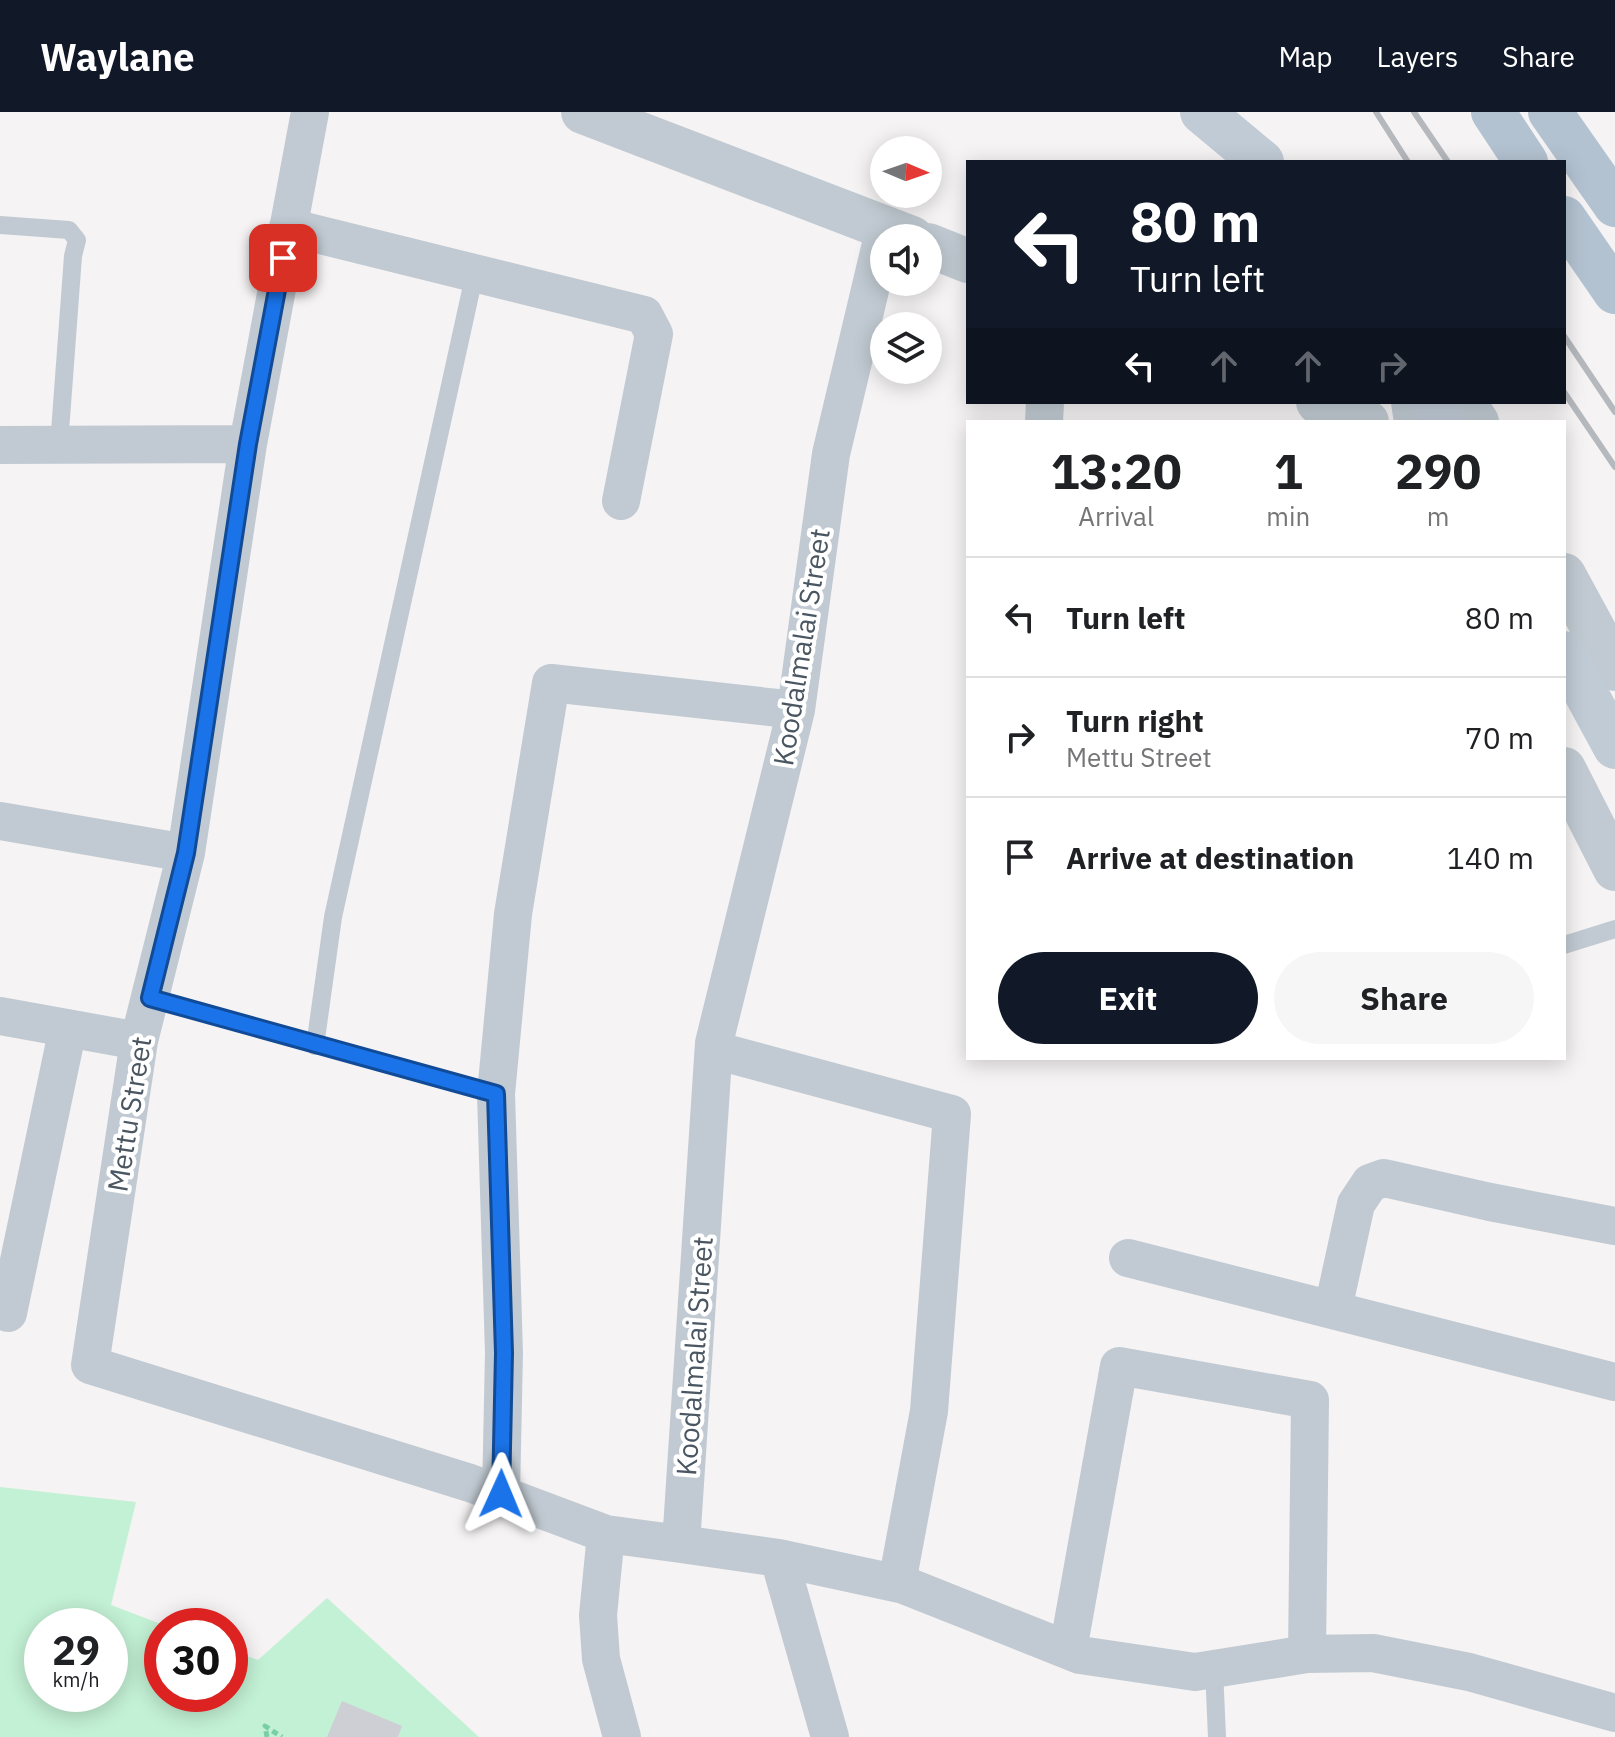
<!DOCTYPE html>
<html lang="en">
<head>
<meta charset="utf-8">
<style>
	:root { --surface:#fff; --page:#f6f6f6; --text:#202124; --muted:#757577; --line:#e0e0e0; --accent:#111827 }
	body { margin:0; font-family:"IBM Plex Sans",sans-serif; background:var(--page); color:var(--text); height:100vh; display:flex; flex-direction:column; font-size:30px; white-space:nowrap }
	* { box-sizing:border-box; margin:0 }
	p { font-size:26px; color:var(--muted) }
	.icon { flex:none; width:44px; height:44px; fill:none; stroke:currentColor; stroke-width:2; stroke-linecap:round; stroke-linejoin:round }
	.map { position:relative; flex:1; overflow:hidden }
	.sheet { position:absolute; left:966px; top:308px; width:600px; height:640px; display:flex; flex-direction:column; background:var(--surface); border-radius:0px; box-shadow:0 4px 20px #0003 }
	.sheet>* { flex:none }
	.banner { position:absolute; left:966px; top:48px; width:600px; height:244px; border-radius:0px; box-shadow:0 4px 20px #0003; background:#111827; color:#fff; overflow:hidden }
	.needle { width:52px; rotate:92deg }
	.buttons { position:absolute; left:870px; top:24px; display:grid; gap:16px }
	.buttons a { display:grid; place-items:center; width:72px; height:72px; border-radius:50%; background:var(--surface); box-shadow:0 4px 20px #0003; font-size:40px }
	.speed { position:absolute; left:24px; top:1496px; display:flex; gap:16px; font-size:40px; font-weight:700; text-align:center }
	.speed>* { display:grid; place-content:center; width:104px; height:104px; border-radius:50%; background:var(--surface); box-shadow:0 4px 20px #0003; line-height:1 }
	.speed small { font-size:20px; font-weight:400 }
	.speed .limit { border:12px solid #d22; background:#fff; color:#111 }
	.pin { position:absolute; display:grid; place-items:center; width:68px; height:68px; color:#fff; margin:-34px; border-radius:16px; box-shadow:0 4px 12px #0006 }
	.me { position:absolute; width:88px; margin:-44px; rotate:1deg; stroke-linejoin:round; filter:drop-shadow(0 0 6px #0008) }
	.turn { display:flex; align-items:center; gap:28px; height:168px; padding:0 32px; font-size:36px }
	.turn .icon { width:104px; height:104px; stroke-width:2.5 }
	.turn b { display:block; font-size:56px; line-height:68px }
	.lanes { display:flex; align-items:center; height:76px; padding:0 32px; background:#0003; justify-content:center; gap:40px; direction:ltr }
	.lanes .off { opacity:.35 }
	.eta { display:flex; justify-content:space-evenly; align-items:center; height:136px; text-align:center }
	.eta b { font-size:48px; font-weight:700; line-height:56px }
	.cta { display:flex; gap:16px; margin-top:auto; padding:16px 32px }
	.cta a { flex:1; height:92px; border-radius:48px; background:var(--accent); color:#fff; font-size:32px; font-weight:700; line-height:92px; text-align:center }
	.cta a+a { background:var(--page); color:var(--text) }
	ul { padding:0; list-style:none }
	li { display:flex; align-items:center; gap:24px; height:120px; padding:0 32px; border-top:2px solid var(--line) }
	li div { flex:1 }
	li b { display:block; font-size:30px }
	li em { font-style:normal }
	header { display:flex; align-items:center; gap:48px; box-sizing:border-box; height:112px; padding:0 40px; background:var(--accent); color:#fff }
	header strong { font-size:38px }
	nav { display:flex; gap:44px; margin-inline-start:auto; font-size:28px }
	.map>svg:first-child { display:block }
</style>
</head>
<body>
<header>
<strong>Waylane</strong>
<nav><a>Map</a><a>Layers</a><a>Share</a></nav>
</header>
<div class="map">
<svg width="1615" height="1625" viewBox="0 0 1615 1625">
	<rect width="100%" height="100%" fill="#f5f3f3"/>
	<path fill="#c3f1d5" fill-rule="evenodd" d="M0,1375l136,15 -25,103 55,21h-4v68h68v-44l28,10 69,-62 152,139h-479zM42,1514h68v68h-68z"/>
	<path fill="#cdcfd5" d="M342,1589l60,25 -4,11h-71z"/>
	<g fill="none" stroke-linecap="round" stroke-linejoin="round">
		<path stroke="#7ad0a6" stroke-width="5" stroke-dasharray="6 4" stroke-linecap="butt" d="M267,1625l-2,-11 17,11"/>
		<path stroke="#c1cad2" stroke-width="18" d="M0,113l69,5 8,10 -4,16 -14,189
			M1564,833l51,-16
			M150,886l346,96
			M315,934l18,-129 142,-645
			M1214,1557l3,68"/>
		<path stroke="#c1cad2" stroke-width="38" d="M310,0l-62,332 -62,409 -47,188 -49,324 380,118 136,51 75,10
			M288,115l356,88 10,19 -33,167
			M885,115l-54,227 -35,256 -82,333 -33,501 98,14 125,27 176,70 115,17 112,-18 66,-1 96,19 146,41
			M1044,310l1,-20
			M0,333l248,-1
			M0,709l186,32
			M0,904l139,25
			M714,938l238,64 -23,297 -32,172
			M1128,1146l487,124
			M1333,1197l23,-105 14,-21 14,-5 106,24 125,24
			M8,1201l60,-285
			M501,1382l3,-141 -8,-259 17,-180 38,-231 245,27
			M606,1422l-8,81 3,44 21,78
			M779,1446l51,179
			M1068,1538l51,-284 191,34 -3,254"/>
		<path stroke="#c1cad2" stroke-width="44" d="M583,0l329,126
			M928,133l40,16
			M1318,290l49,20
			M1413,290l3,20
			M1463,290l14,20
			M1564,463l51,94
			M1564,657l51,100"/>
		<path stroke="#c1cbd6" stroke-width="44" d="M1202,0l60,50
			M1433,290l9,20
			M1564,541l51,94"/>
		<path stroke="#b3c2d1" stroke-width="44" d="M1493,0l33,50
			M1550,0l65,93
			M1564,106l51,74"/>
		<path stroke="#b5b8bd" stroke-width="6" d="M1376,0l32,50
			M1414,0l34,50
			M1564,224l51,76
			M1564,280l51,75"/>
	</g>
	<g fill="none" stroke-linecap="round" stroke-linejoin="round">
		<defs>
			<path id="route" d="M283,146l-35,186 -62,409 -36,145 346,96 8,259 -3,141"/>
		</defs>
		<use href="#route" stroke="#114b97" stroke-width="20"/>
		<use href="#route" stroke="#1a73e8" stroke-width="14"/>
	</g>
	<g text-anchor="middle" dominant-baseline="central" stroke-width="8" stroke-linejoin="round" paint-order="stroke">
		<g font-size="28" fill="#4a5661" stroke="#fff">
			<text transform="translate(801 535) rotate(-81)">Koodalmalai Street</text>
			<text transform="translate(129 1002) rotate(-81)">Mettu Street</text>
			<text transform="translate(694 1244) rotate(-86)">Koodalmalai Street</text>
		</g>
	</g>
</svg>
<div class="buttons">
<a><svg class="needle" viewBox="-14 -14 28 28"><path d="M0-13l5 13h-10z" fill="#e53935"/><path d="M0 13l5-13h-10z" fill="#757577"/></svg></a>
<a><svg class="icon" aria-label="sound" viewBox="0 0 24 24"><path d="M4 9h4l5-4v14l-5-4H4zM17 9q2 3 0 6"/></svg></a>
<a><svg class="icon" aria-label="layers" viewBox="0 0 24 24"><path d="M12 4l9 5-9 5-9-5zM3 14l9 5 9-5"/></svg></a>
</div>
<div class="speed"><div>29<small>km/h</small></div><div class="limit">30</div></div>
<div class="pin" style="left:283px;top:146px;background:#d93025"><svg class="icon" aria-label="arrive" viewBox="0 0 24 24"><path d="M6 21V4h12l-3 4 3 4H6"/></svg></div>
<svg class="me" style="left:501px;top:1382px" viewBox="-20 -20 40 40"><path d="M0-17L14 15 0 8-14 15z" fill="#1a73e8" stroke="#fff" stroke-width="4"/></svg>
<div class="banner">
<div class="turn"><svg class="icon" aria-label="left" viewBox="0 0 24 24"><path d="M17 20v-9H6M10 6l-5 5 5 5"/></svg><div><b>80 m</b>Turn left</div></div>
<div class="lanes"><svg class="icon" aria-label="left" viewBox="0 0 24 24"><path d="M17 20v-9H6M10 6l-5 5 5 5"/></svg><svg class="icon off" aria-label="ahead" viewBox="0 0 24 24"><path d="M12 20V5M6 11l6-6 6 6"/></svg><svg class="icon off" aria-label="ahead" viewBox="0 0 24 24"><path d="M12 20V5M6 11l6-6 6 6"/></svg><svg class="icon off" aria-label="right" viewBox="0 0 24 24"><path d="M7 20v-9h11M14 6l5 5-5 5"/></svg></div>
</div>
<section class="sheet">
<div class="eta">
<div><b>13:20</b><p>Arrival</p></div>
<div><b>1</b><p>min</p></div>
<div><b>290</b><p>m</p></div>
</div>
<ul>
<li><svg class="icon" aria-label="left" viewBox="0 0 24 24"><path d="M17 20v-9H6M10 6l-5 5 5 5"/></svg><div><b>Turn left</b></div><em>80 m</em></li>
<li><svg class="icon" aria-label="right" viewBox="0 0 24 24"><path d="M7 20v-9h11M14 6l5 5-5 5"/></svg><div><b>Turn right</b><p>Mettu Street</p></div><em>70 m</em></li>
<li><svg class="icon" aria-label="arrive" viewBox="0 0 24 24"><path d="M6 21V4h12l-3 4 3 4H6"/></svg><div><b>Arrive at destination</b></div><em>140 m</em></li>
</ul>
<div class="cta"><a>Exit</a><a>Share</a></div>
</section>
</div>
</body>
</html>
